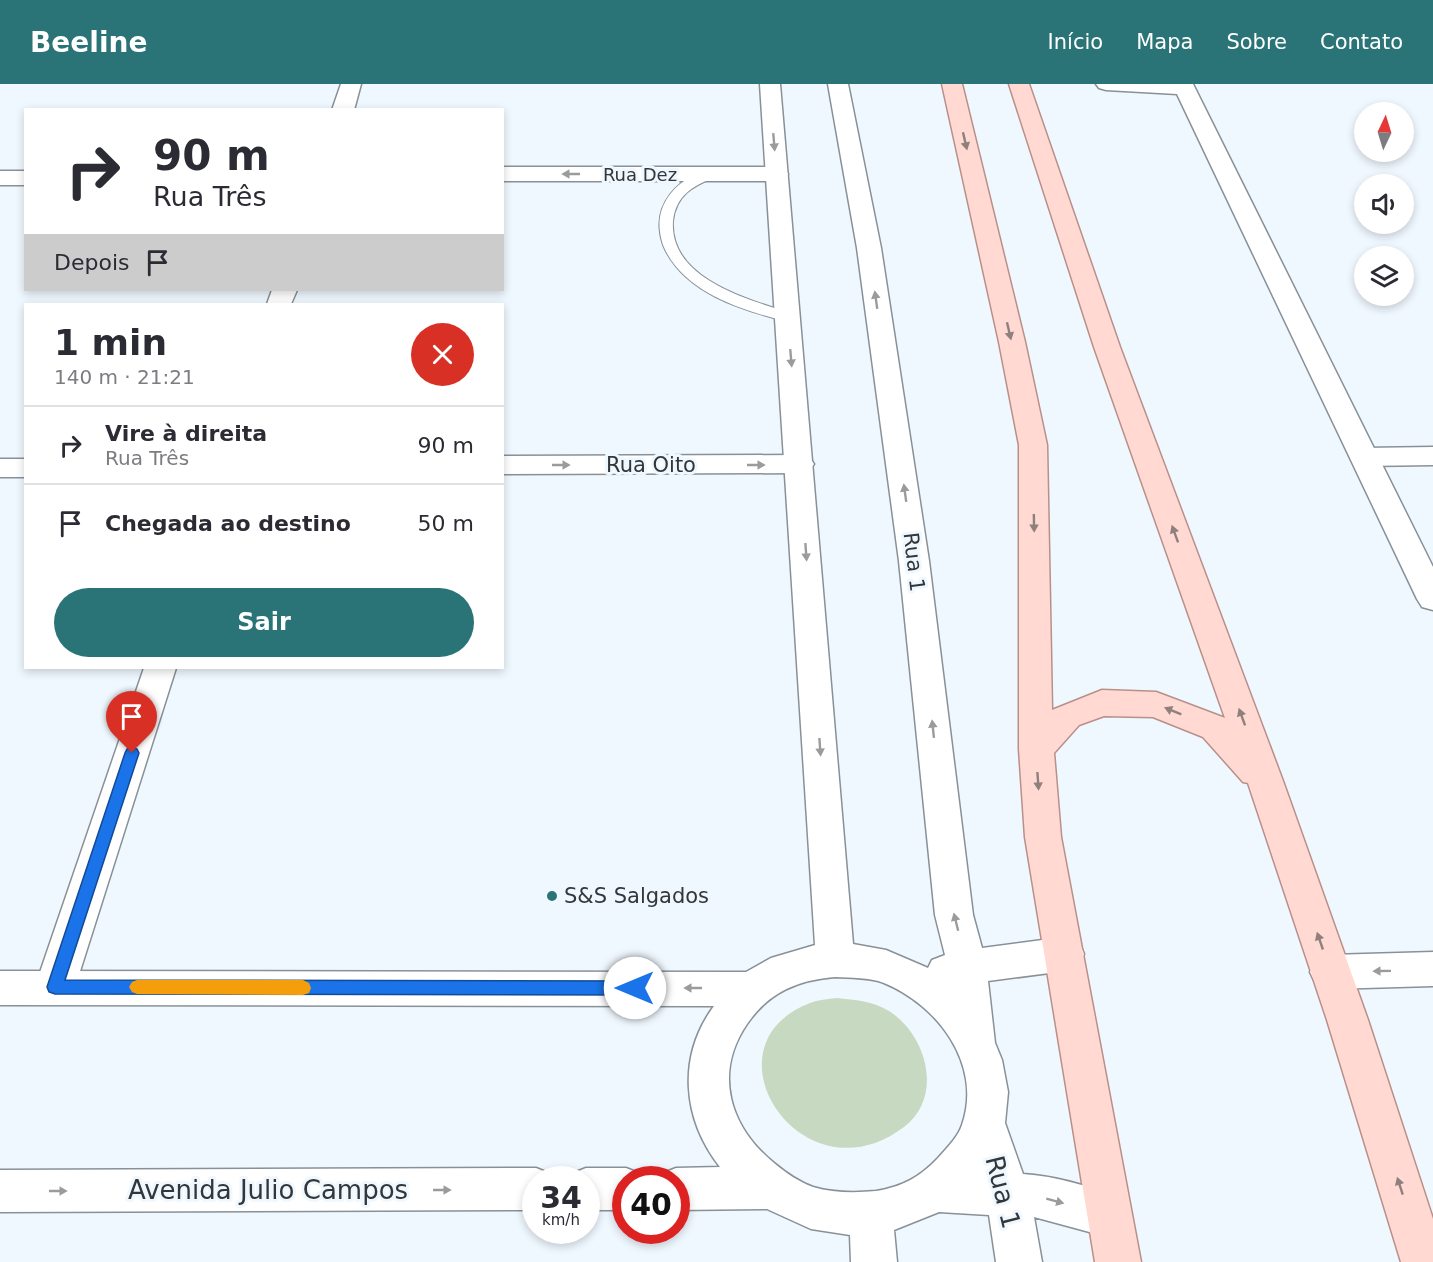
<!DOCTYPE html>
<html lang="pt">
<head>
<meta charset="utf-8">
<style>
	:root { --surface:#fff; --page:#f2f2f3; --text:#2b2b33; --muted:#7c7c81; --line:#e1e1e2; --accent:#2a7477 }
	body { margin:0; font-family:"DejaVu Sans",sans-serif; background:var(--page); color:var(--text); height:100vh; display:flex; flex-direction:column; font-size:22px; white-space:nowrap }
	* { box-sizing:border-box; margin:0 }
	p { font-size:20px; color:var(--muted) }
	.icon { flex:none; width:33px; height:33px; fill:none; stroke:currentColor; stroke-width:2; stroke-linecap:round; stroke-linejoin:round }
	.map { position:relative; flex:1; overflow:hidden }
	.side { position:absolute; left:24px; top:219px; width:480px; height:366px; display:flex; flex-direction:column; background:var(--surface); border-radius:0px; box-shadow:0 3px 9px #0003 }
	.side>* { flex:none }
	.banner { position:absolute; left:24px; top:24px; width:480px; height:183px; border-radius:0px; box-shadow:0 3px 9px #0003; background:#fff; color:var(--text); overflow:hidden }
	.needle { width:39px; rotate:4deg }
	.controls { position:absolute; left:1354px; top:18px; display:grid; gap:12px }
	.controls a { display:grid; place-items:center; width:60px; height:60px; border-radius:50%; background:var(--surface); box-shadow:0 3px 9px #0003; font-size:30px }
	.speed { position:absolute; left:522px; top:1082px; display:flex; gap:12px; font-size:30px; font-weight:700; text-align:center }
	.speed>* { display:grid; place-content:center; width:78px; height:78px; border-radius:50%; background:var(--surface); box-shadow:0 3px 9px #0003; line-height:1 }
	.speed small { font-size:15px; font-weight:400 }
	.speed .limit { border:9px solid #d22; background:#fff; color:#111 }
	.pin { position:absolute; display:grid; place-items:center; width:51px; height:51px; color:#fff; margin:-62px -26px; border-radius:50% 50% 50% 0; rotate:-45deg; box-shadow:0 0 6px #0007 }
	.pin .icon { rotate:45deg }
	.me { position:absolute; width:66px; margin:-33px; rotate:270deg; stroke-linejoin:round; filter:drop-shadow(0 0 4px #0008) }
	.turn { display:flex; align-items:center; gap:21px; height:126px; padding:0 30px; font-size:27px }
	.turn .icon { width:78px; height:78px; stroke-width:2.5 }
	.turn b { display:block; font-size:42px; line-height:51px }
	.then { display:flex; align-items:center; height:57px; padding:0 30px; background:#0003; gap:12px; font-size:22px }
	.round { display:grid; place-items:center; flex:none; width:63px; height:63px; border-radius:32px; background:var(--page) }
	.headline { display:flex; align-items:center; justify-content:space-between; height:102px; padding:0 30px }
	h1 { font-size:36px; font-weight:700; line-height:45px }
	.action { display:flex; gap:12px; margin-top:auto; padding:12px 30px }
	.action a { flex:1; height:69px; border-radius:36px; background:var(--accent); color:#fff; font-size:24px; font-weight:700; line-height:69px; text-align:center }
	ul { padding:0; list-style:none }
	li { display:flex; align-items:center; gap:18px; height:78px; padding:0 30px; border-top:2px solid var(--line) }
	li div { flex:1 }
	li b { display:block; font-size:22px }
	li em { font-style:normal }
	header { display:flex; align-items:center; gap:36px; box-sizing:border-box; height:84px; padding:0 30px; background:var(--accent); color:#fff }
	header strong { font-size:28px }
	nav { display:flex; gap:33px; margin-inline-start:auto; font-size:21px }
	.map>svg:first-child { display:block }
</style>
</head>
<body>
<header>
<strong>Beeline</strong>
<nav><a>Início</a><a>Mapa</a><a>Sobre</a><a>Contato</a></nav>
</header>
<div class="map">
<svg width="1433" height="1178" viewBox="0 0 1433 1178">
	<rect width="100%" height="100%" fill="#f0f8ff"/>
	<path fill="#c7d9c1" d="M837,914c18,2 36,3 52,13 38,24 55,86 15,116 -101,77 -206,-81 -94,-124 8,-3 18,-4 27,-5z"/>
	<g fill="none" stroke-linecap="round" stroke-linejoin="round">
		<defs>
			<path id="lane" d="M710,86l7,4 -2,3c-22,9 -39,18 -42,44 -4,59 78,79 120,93l3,3 -3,3 -5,2c-46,-12 -105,-29 -125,-77 -4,-12 -5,-25 -1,-36 8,-21 26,-34 48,-39z"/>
			<path id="street" d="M341,0h20l-7,26h-22z
				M502,83h275l8,2 3,5 -3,5 -8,2h-275z
				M0,87h26v14h-26z
				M272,206h25l-6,14h-24z
				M1433,363v18l-69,1 -10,-3 -4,-6 4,-6 10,-3z
				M800,371l10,3 4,6 -4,6 -10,3 -298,1v-18z
				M0,375h26v18h-26z
				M144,584h32l-101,319 -6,12 -14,5 -14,-5 -6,-12z"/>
			<path id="secondary" d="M760,0h20l73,860 33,6 42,18 4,-8 13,-5 -10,-40 -36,-354 -42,-313 -29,-164h20l33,164 48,313 44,354 9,33 83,-11 14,5 5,12 -5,12 -14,5 -77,10 7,62 7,17 6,32 -3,31 18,51c33,2 70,13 101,26l6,15 -6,15 -16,7 -74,-20 8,45h-46l-7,-47 -50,-3 -45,18 3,32h-46l-1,-27 -39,-6 -44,-20 -91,1v-31h-18l3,-5 15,-6 44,-1c-38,-48 -43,-111 -6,-161l-714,-1v-34l746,1 25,-14 44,-13zM835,893c16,1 34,0 49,6 54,22 99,82 78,142 -4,12 -15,23 -24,33 -18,19 -36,29 -62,33 -21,2 -43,2 -63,-4 -14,-5 -27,-14 -39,-24 -44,-36 -61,-89 -27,-139 22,-32 51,-44 88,-47z
				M1096,0h97l240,483v43l-11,-3 -5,-8 -240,-505 -71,-4 -7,-2z
				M1433,868v34l-103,3 -14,-5 -6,-12 6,-12 14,-5z
				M536,1084l15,6 3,5h-18v31l-536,2v-42z
				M586,1084h40l15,6 3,5h-18v31h-40v-31h-18l3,-5z"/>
			<path id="primary" d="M942,0h20l63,258 22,103 5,265 50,-20 54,2 69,26 -131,-371 -85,-263h20l91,263 163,434 85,239 65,199v43h-32l-74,-242 -79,-237 -5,-1 -40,-45 -50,-20 -49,-1 -25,9 -25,28 7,84 80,425h-46l-70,-425 -6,-88v-304l-20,-103z"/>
		</defs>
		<use href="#lane" stroke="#889198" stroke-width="2"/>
		<use href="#street" stroke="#889198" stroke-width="3"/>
		<use href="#secondary" stroke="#889198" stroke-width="3"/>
		<use href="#primary" stroke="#b89089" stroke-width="3"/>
		<use href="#lane" fill="#fff" fill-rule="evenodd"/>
		<use href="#street" fill="#fff" fill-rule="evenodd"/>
		<use href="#secondary" fill="#fff" fill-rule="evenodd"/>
		<use href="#primary" fill="#ffd9d2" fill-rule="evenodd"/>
	</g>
	<defs><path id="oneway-solid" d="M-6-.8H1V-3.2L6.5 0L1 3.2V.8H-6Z" transform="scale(1.5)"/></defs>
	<g fill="#8f807e">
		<use href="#oneway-solid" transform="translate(965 57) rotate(77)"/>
		<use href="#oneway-solid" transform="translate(1009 247) rotate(77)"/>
		<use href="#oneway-solid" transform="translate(1034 439) rotate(89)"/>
		<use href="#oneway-solid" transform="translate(1175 450) rotate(-110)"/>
		<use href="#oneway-solid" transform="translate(1173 627) rotate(-158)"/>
		<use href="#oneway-solid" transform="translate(1242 633) rotate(-110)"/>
		<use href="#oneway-solid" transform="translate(1038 697) rotate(86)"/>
		<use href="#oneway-solid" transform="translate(1320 857) rotate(-109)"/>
		<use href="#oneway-solid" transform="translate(1400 1102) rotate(-108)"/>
	</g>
	<g fill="#999b9c">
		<use href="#oneway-solid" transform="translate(774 58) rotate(85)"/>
		<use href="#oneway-solid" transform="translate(571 90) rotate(180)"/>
		<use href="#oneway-solid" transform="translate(876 216) rotate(-98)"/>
		<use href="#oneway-solid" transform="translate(791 274) rotate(85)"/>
		<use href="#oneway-solid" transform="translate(561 381)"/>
		<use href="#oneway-solid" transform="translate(756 381)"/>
		<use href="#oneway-solid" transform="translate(905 409) rotate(-98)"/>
		<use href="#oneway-solid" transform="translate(806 468) rotate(86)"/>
		<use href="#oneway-solid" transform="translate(933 645) rotate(-96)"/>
		<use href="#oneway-solid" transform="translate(820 663) rotate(86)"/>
		<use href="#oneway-solid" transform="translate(956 838) rotate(-104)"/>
		<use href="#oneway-solid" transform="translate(1382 887) rotate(179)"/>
		<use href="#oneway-solid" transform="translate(693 904) rotate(-180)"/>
		<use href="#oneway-solid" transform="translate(442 1106)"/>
		<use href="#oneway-solid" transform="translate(58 1107)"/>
		<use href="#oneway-solid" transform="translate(1055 1117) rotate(15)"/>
	</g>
	<path fill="#1a73e8" stroke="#114b97" stroke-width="1.5" d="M132,663l5,2 2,4 -74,227 570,1 6,2 3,5 -3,5 -6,2 -580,-1 -6,-2 -2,-5 78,-234 2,-4z"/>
	<path fill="#f59e0b" d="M137,896h166l6,3 2,5 -2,5 -6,2 -166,-1 -5,-2 -3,-5 3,-5z"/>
	<circle fill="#2a7477" stroke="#f0f8ff" stroke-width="2" cx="552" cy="812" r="6"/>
	<g text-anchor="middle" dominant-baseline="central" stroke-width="6" stroke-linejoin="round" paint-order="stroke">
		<g font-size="18" fill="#33373a" stroke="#f0f8ff">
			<text x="640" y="90">Rua Dez</text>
		</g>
		<g font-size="21" fill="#33373a" stroke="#f0f8ff">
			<text x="651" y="381">Rua Oito</text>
			<text transform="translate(914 478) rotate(83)">Rua 1</text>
		</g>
		<g font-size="21" fill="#33373a" stroke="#f0f8ff" text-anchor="start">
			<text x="564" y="812">S&amp;S Salgados</text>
		</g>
		<g font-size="26" fill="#33373a" stroke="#f0f8ff">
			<text x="268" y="1106">Avenida Julio Campos</text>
			<text transform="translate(1003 1108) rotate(76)">Rua 1</text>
		</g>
	</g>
</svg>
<div class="controls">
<a><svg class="needle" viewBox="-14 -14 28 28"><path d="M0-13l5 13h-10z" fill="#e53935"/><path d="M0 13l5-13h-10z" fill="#7c7c81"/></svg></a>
<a><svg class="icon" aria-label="sound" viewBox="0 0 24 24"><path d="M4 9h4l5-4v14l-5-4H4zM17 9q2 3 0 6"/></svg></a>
<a><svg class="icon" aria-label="layers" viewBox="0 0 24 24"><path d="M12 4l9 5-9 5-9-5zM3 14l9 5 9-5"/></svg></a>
</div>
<div class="speed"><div>34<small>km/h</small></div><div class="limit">40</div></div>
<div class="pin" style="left:132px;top:669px;background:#d93025"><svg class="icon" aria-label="arrive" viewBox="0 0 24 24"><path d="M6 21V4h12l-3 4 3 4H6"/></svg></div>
<svg class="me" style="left:635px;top:904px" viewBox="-20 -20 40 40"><circle r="19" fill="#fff"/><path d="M0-13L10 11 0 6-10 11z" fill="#1a73e8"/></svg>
<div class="banner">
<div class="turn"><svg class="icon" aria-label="right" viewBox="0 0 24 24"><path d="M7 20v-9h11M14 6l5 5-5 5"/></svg><div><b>90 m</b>Rua Três</div></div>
<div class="then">Depois<svg class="icon" aria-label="arrive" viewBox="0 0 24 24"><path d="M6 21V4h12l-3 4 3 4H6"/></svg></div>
</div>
<section class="side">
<div class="headline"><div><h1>1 min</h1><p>140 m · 21:21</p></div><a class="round" style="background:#d93025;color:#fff"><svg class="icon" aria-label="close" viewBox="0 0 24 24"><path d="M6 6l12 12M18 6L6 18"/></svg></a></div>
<ul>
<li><svg class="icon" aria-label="right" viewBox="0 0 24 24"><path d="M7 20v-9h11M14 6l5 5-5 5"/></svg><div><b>Vire à direita</b><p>Rua Três</p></div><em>90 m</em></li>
<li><svg class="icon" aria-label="arrive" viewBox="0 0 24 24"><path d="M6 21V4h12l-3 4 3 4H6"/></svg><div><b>Chegada ao destino</b></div><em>50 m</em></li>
</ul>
<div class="action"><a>Sair</a></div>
</section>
</div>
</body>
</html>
